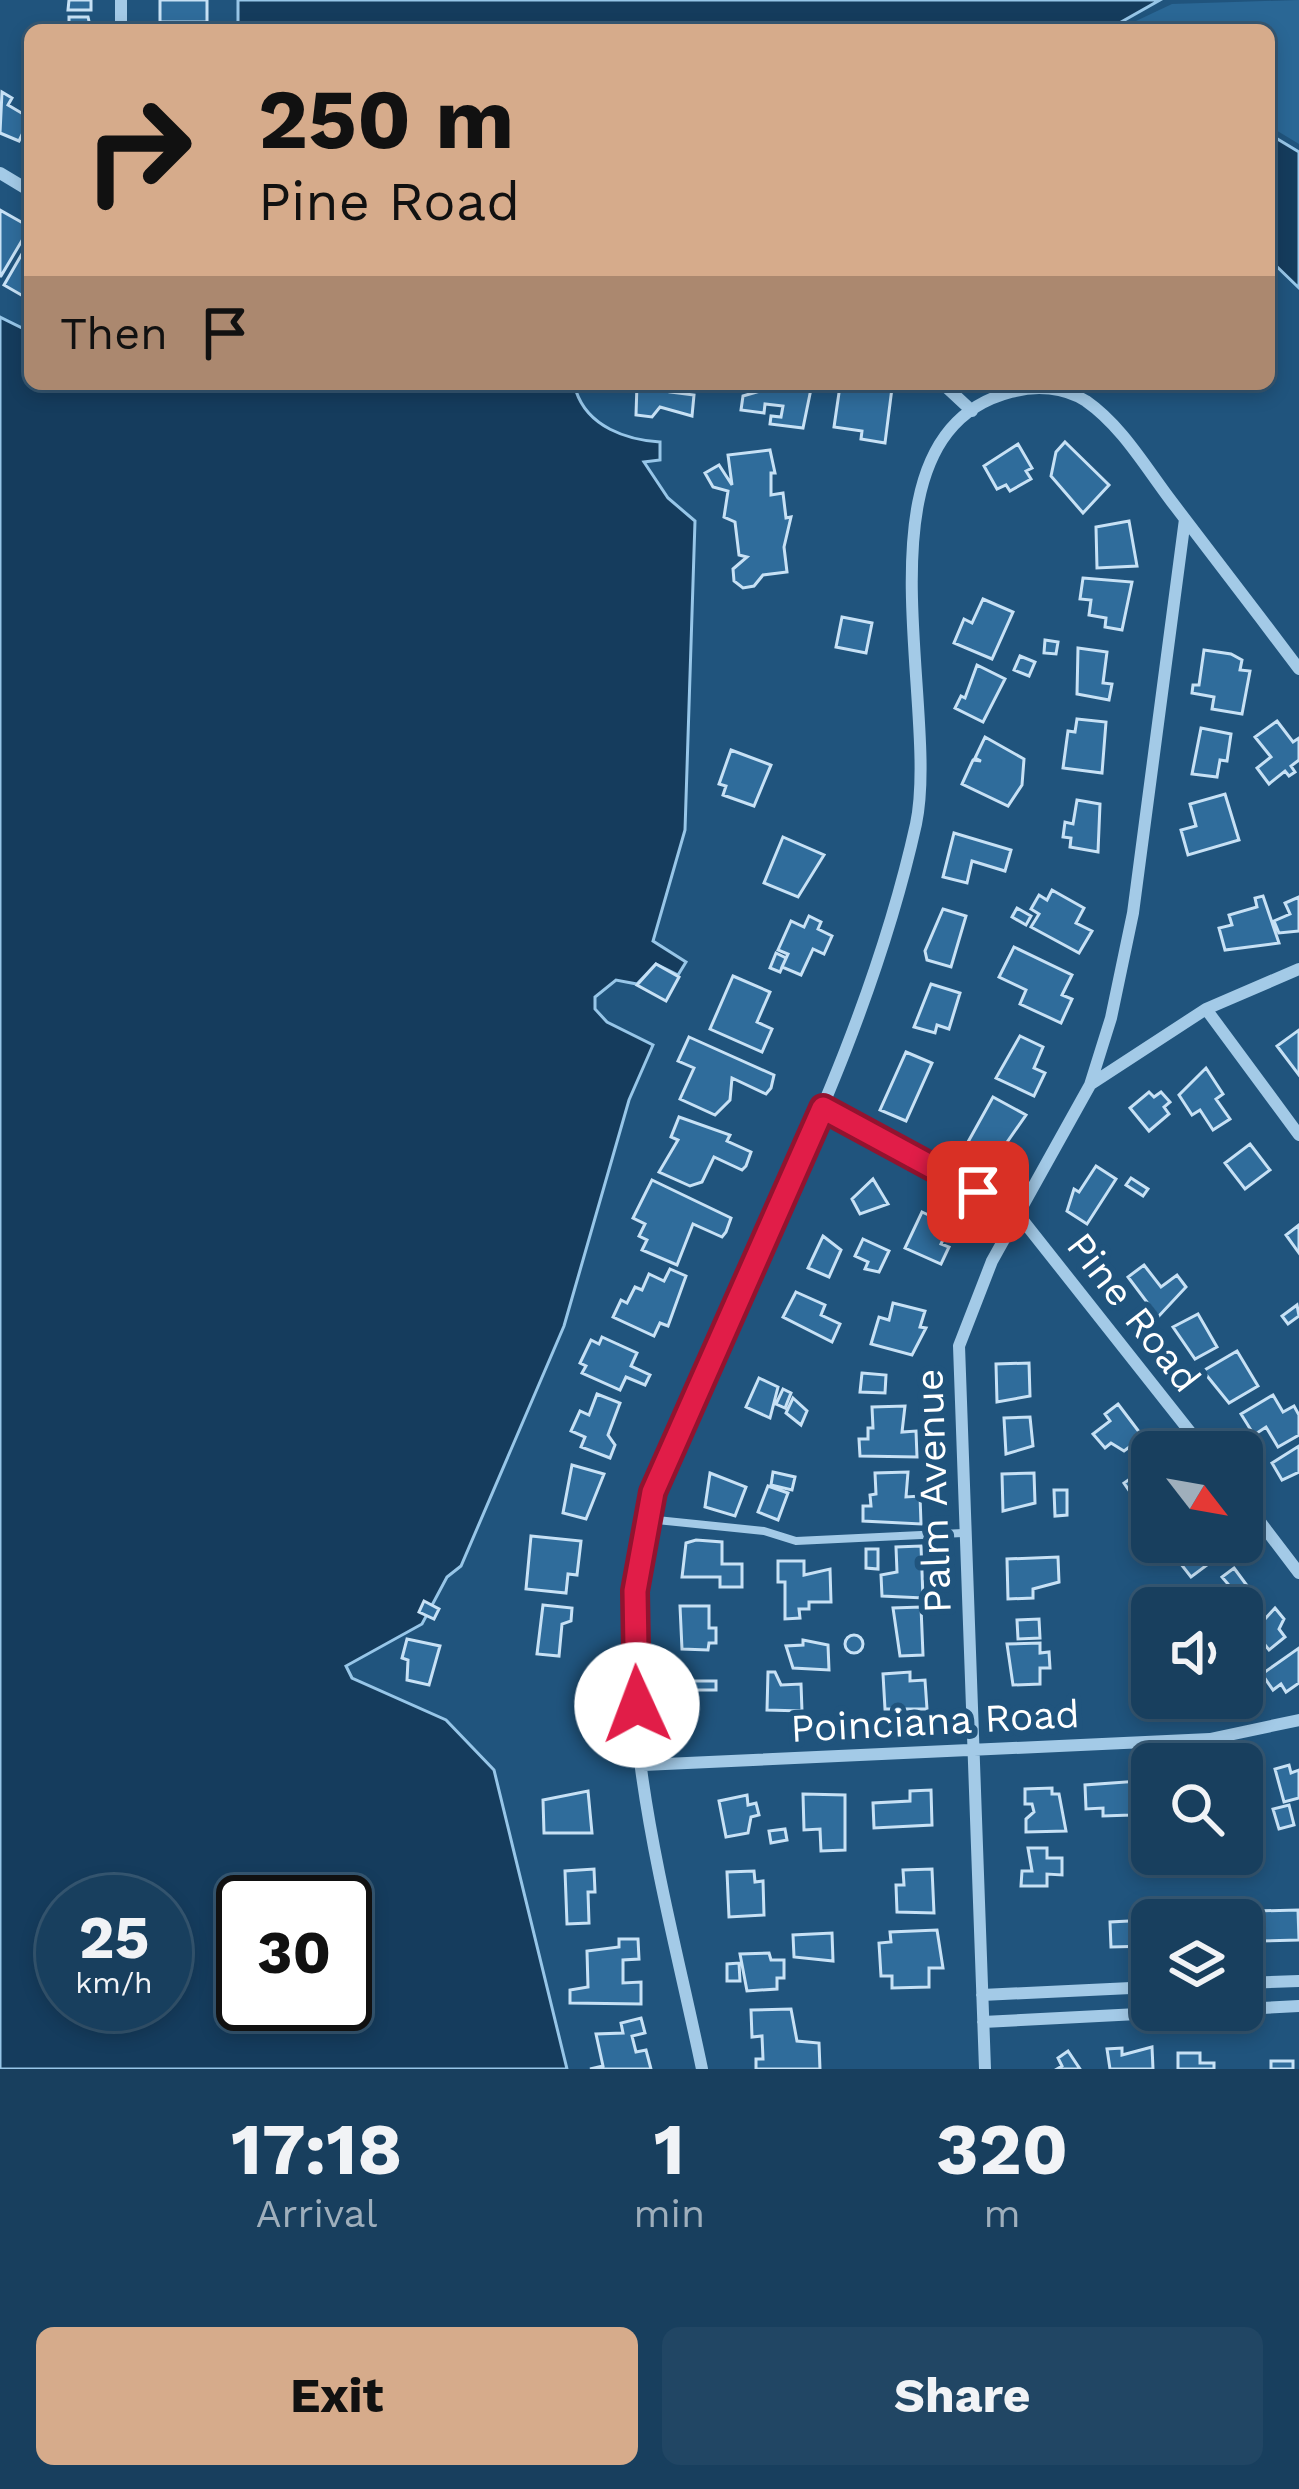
<!DOCTYPE html>
<html lang="en">
<head>
<meta charset="utf-8">
<style>
	:root { --surface:#183f5e; --page:#214664; --text:#f1f3f6; --muted:#9fafbc; --line:#365873; --accent:#d6ab8b }
	body { margin:0; font-family:"Work Sans",sans-serif; background:var(--page); color:var(--text); height:100vh; display:flex; flex-direction:column; font-size:45px; white-space:nowrap }
	* { box-sizing:border-box; margin:0 }
	p { font-size:39px; color:var(--muted) }
	.icon { flex:none; width:66px; height:66px; fill:none; stroke:currentColor; stroke-width:2; stroke-linecap:round; stroke-linejoin:round }
	.map { position:relative; height:2069px; overflow:hidden }
	.sheet { display:flex; flex-direction:column; background:var(--surface); flex:1 }
	.sheet>* { flex:none }
	.top-card { position:absolute; left:24px; top:24px; width:1251px; height:366px; border-radius:18px; box-shadow:0 6px 18px #0003,0 0 0 3px var(--line); background:#d6ab8b; color:#111; overflow:hidden }
	.needle { width:78px; rotate:121deg }
	.tools { position:absolute; left:1131px; top:1431px; display:grid; gap:24px }
	.tools a { display:grid; place-items:center; width:132px; height:132px; border-radius:18px; background:var(--surface); box-shadow:0 6px 18px #0003,0 0 0 3px var(--line); font-size:60px }
	.speed { position:absolute; left:36px; top:1875px; display:flex; gap:24px; font-size:60px; font-weight:700; text-align:center }
	.speed>* { display:grid; place-content:center; width:156px; height:156px; border-radius:50%; background:var(--surface); box-shadow:0 6px 18px #0003,0 0 0 3px var(--line); line-height:1 }
	.speed small { font-size:30px; font-weight:400 }
	.speed .limit { border:6px solid #111; border-radius:18px; background:#fff; color:#111 }
	.pin { position:absolute; display:grid; place-items:center; width:102px; height:102px; color:#fff; margin:-51px; border-radius:24px; box-shadow:0 6px 18px #0006 }
	.me { position:absolute; width:132px; margin:-66px; rotate:358deg; stroke-linejoin:round; filter:drop-shadow(0 0 9px #0008) }
	.turn { display:flex; align-items:center; gap:42px; height:252px; padding:0 36px; font-size:54px }
	.turn .icon { width:156px; height:156px; stroke-width:2.5 }
	.turn b { display:block; font-size:84px; line-height:102px }
	.then { display:flex; align-items:center; height:114px; padding:0 36px; background:#0003; gap:24px; font-size:45px }
	.eta { display:flex; justify-content:space-evenly; align-items:center; height:204px; text-align:center }
	.eta b { font-size:72px; font-weight:700; line-height:84px }
	.button { display:flex; gap:24px; margin-top:auto; padding:24px 36px }
	.button a { flex:1; height:138px; border-radius:18px; background:var(--accent); color:#111; font-size:48px; font-weight:700; line-height:138px; text-align:center }
	.button a+a { background:var(--page); color:var(--text) }
	.map>svg:first-child { display:block }
</style>
</head>
<body>
<div class="map">
<svg width="1299" height="2069" viewBox="0 0 1299 2069">
	<rect width="100%" height="100%" fill="#20547d"/>
	<path fill="#2a6795" d="M1299,0v144l-30,-18v-96l-150,-1 53,-25z"/>
	<path fill="#153c5d" stroke="#97c6e8" stroke-width="3" fill-rule="evenodd" d="M238,0h922l-53,30h-869z
		M1269,134l30,18v136l-30,-29z
		M0,317l30,15v52h553l-7,7c12,36 51,49 84,51v18l-16,2 24,36 27,23 -10,309 -32,111 33,21 -8,13 -22,-11 -19,20 -21,-4 -21,17v12l12,13 46,23 -24,55 -65,226 -103,240 -14,11 -25,47 -76,42 6,12 94,42 48,50 73,299h-567zM63,1902h102v102h-102zM243,1902h102v102h-102z"/>
	<path fill="#2f6c9b" stroke="#c7e1f5" stroke-width="3" d="M69,0h22v10h-23z
		M160,0h47v22h-47z
		M69,17h19l3,13h-35l13,-2z
		M2,92l10,6 -4,7 22,13 -11,23 -19,-8z
		M0,210l30,17 -29,49h-1z
		M30,240v60l-26,-15z
		M637,384h34l-1,8 24,3 -2,21 -32,-9 -8,10 -16,-2z
		M761,384h51l-9,44 -33,-4 1,-8 10,1 2,-11 -18,-2 -1,9 -23,-3 2,-14 17,-5z
		M871,385l21,3 -7,55 -24,-4 1,-8 -28,-4 6,-41 31,4z
		M1065,442l44,43 -26,28 -32,-37 5,-24z
		M1018,444l14,24 -6,3 5,8 -21,12 -4,-6 -9,4 -13,-23z
		M770,450l5,23h-4v22l12,-2 3,25 5,-1 -7,30 3,25 -24,3 -9,11 -11,2 -9,-7 -1,-12 14,-12 -8,-2 -4,-33 -11,-5 4,-26 -15,-4 -8,-14 14,-8 13,20 -4,-30z
		M1129,521l8,45 -40,2 -1,-41z
		M1083,578l49,4 -10,48 -17,-3 1,-9 -17,-3 2,-15 -11,-1z
		M983,599l30,13 -21,47 -38,-16 10,-24 8,4z
		M842,617l30,6 -6,30 -30,-6z
		M1045,640l13,2 -2,12 -12,-1z
		M1078,648l29,4 -4,31 9,1 -3,16 -32,-6z
		M1204,650l27,4 11,6 -2,10 10,1 -8,43 -30,-5 2,-12 -22,-4 1,-8h6z
		M1020,656l15,6 -6,14 -15,-6z
		M977,665l28,14 -22,43 -28,-14 6,-12 4,2z
		M1077,719l29,3 -4,51 -39,-5 5,-37 7,1z
		M1277,721l16,21 6,-4v22l-8,6 4,6 -6,4 -4,-5 -16,13 -12,-16 14,-11 -16,-20z
		M1201,728l30,6 -4,27 -7,-1 -3,17 -25,-3z
		M985,737l39,22 -2,26 -14,21 -46,-22 11,-24 8,1 -6,-3z
		M731,750l40,15 -17,41 -31,-11 3,-9 -7,-2z
		M1225,794l14,46 -51,15 -7,-25 15,-4 -6,-22z
		M1077,800l23,4 -2,48 -28,-5 1,-9 -8,-1 2,-15 8,2z
		M954,833l57,17 -6,21 -33,-10 -5,22 -24,-6z
		M783,837l41,18 -26,42 -34,-14z
		M1052,890l32,18 -8,15 16,8 -13,22 -48,-26 8,-13 -8,-5 8,-14 8,5z
		M1263,896l16,47 -54,7 -6,-22 13,-3 -3,-10 28,-8 -2,-9z
		M1299,897v34l-20,2 -5,-12 16,-7 -5,-11z
		M1017,908l14,8 -5,9 -14,-8z
		M943,909l23,7 -15,51 -24,-7 -2,-9z
		M809,916l12,6 -3,7 14,7 -8,18 -11,-5 -12,26 -19,-8 6,-13 -10,-4 13,-29 13,6z
		M1014,947l58,28 -10,20 10,4 -11,24 -41,-19 6,-14 -27,-13z
		M776,953l10,5 -6,14 -10,-4z
		M656,964l23,13 -13,24 -29,-16z
		M733,976l37,16 -13,30 15,7 -10,23 -52,-23z
		M931,984l29,9 -11,36 -12,-4 -2,8 -21,-6z
		M1299,1030v45l-22,-29z
		M1020,1036l23,11 -9,21 11,5 -11,23 -38,-18z
		M689,1037l85,38 -3,13 -5,6 -34,-16 -2,22 -15,15 -35,-16 14,-31 -16,-7z
		M906,1052l26,11 -26,58 -26,-11z
		M1206,1068l17,26 -7,5 14,20 -17,11 -13,-20 -8,5 -13,-20z
		M1149,1092l5,5 7,-5 9,10 -6,5 5,7 -20,17 -19,-23z
		M993,1097l33,18 -30,43 -28,-16z
		M679,1117l51,18 -3,6 24,11 -5,14 -4,4 -28,-13 -12,25 -12,4 -31,-14 19,-32 -7,-3z
		M1250,1144l20,26 -25,19 -20,-26z
		M1096,1166l20,13 -29,45 -20,-13 7,-22 5,3z
		M1131,1178l17,11 -5,7 -17,-11z
		M873,1179l15,25 -28,10 -8,-15z
		M652,1180l79,38 -5,14 -4,5 -29,-13 -16,41 -35,-15 5,-10 -8,-4 6,-12 -12,-6z
		M922,1212l28,13 -9,19 8,3 -8,17 -36,-16z
		M1299,1225v28l-13,-18z
		M823,1236l18,14 -12,27 -21,-9z
		M863,1239l26,12 -10,21 -14,-3 3,-7 -13,-6z
		M1144,1265l17,22 16,-12 9,12 -28,30 -30,-40z
		M670,1269l16,7 -18,50 -8,-3 -6,13 -41,-19 8,-17 6,3 8,-16 7,3 7,-16 15,7z
		M796,1292l29,13 -4,10 19,9 -8,18 -49,-25z
		M893,1303l32,8 -5,16 6,1 -14,27 -41,-11 8,-27 10,3z
		M1297,1305l2,11 -11,8 -6,-8z
		M1198,1314l19,33 -22,12 -22,-32z
		M602,1337l35,16 -6,13 19,9 -5,10 -19,-8 -6,13 -38,-17 4,-7 -6,-3 11,-23 8,4z
		M1237,1351l21,35 -29,17 -26,-32z
		M1029,1363l1,33 -33,6 -1,-38z
		M862,1373l24,2 -1,18 -25,-1z
		M759,1378l19,9 -8,31 -24,-11z
		M783,1389l8,4 -6,15 -9,-4z
		M597,1394l23,9 -12,32 7,10 -5,13 -29,-11 4,-10 -14,-6 9,-20 9,4z
		M1273,1395l10,17 11,-6 5,9v20l-21,12 -12,-20 -12,8 -13,-21z
		M793,1398l14,13 -6,14 -15,-12z
		M1118,1404l25,33 -19,14 -13,-8 -6,5 -12,-14 17,-13 -5,-7z
		M905,1406l-3,26 14,-1 1,26 -57,-1 -1,-17h9v-11h5l-1,-21z
		M1030,1417l3,29 -27,8 -2,-36z
		M1299,1446v26l-17,8 -10,-17z
		M1151,1464l1,51 -4,3 -24,-35z
		M572,1465l32,9 -18,45 -23,-6z
		M773,1472l22,5 -3,13 -21,-5z
		M908,1472l-2,25 14,-1 1,28 -58,-3v-15h8l-1,-11 6,-1 -1,-21z
		M710,1473l36,14 -11,29 -30,-9z
		M1034,1473l1,30 -32,8 -1,-37z
		M768,1486l20,7 -10,27 -20,-8z
		M1054,1490h13v25l-12,1z
		M531,1536l50,5 -4,34 -9,-1 -2,19 -40,-4z
		M696,1540l26,2v22h20v23h-22v-10h-38l4,-34z
		M1173,1542h23l15,20 -20,15 -21,-27z
		M921,1546l2,52 -41,-2 -1,-21 16,-3 -1,-25z
		M866,1549h12v20l-12,-1z
		M1058,1557l1,25 -26,7v9l-25,1 -1,-40z
		M778,1561h26v14l26,-6 1,33h-22v7h-10l1,9 -15,1v-37h-7z
		M1234,1568l28,38 -20,15v-13h-10l-13,-17 9,-7 -6,-7z
		M424,1601l15,8 -5,10 -15,-7z
		M543,1605l29,3 -1,13 -9,3 -3,32 -22,-2z
		M680,1606h29v22h7v15h-7l-1,7 -26,-1z
		M921,1607l2,48 -23,1 -7,-48z
		M1275,1608l9,11 -5,10 6,8 -16,13 -15,-19z
		M1039,1619l1,19 -22,1 -1,-19z
		M845 1644a9 9 0 1 1 18 0a9 9 0 1 1-18 0Z
		M407,1639l33,7 -11,39 -22,-5 1,-20 -6,-2z
		M803,1640l25,5 1,25 -36,-2 -7,-22 17,-1z
		M1040,1643v10l9,-1 1,16h-10v16l-27,1 -6,-41z
		M1299,1648v35l-13,9 -5,-8 -8,6 -11,-16z
		M1152,1651v44l-12,1 -3,-44z
		M768,1672h7l6,13 20,-1 1,27 -35,-1z
		M910,1672v9l15,-1 2,29h-42l-2,-35z
		M692,1681h24v9h-24z
		M1289,1765l2,8 8,-3v28l-15,4 -9,-33z
		M1254,1768l4,25 -16,10v-33z
		M1139,1781l1,23 -9,1v10l-28,1v-8l-17,1 -1,-24z
		M1052,1788v6h7l7,37 -40,1v-13l8,-7 -2,-8h-7v-15z
		M931,1790l1,35 -58,3 -1,-25 37,-2v-10z
		M588,1791l4,42h-48l-1,-33z
		M803,1794l42,1v55l-24,1 -1,-22 -16,1z
		M747,1795l1,10 8,-2 3,12 -8,2 -3,16 -22,4 -7,-36z
		M1289,1805l5,20 -15,4 -6,-20z
		M785,1829l2,11 -16,3 -2,-12z
		M1028,1848h19v10h15v17l-15,-1v12h-26l1,-15h10z
		M594,1869l1,23h-7l1,31 -22,1 -2,-53z
		M932,1869l2,44 -37,-1 -1,-27h8l-1,-15z
		M754,1871l1,11 8,-1 1,34 -35,2 -2,-45z
		M1298,1910l1,30 -43,1v-30z
		M1149,1920l1,26 -39,1 -1,-25z
		M937,1930l6,38h-14v19l-37,1v-12h-11l-2,-33 12,-1 -1,-10z
		M832,1933l1,28 -39,-4 -1,-22z
		M619,1939h19l1,20 -16,1v23l18,-1v22l-71,-1v-13l18,-3 -1,-36 32,-4z
		M769,1953l2,7h13v18h-7v11l-30,2 -7,-37z
		M739,1963l1,18h-13v-17z
		M791,2009l6,32 22,2 1,26h-64v-10h7l-1,-23 -10,1 -1,-27z
		M641,2018l4,15 -13,3 4,16 10,-2 5,19h-61l13,-3 -7,-32 27,-1 -2,-10z
		M1152,2047l1,22h-43l-3,-20 15,-1v7z
		M1068,2051l12,18h-23l5,-3 -4,-8z
		M1178,2053h22v10h14v6h-36z
		M1271,2061h22v8h-22z"/>
	<g fill="none" stroke-linecap="round" stroke-linejoin="round">
		<path stroke="#a3cae7" stroke-width="8" d="M647,1519l117,12 32,10 167,-8"/>
		<path stroke="#a3cae7" stroke-width="12" d="M121,30v-30
			M0,173l30,18
			M943,384l29,27
			M1206,1009l93,126
			M1091,1084l115,-75 93,-40
			M823,1108l194,105 189,239
			M1242,1498l57,75
			M643,1765l567,-26 89,-19
			M1242,1983l57,-2
			M982,1995l170,-8
			M1242,2009l57,-3
			M983,2022l233,-12
			M702,2069c-34,-164 -89,-345 -63,-513 13,-91 61,-175 99,-257 70,-156 141,-308 178,-475 25,-118 -68,-390 95,-432 25,-7 53,-5 75,9 36,25 60,67 86,101 42,55 85,111 127,167
			M985,2069l-26,-723 33,-85 98,-176 21,-67 22,-105 52,-394"/>
	</g>
	<g fill="none" stroke-linecap="round" stroke-linejoin="round">
		<defs>
			<path id="route" d="M637,1705l-2,-114 18,-99 170,-384 155,84"/>
		</defs>
		<use href="#route" stroke="#92132f" stroke-width="30"/>
		<use href="#route" stroke="#e11d48" stroke-width="21"/>
	</g>
	<g text-anchor="middle" dominant-baseline="central" stroke-width="12" stroke-linejoin="round" paint-order="stroke">
		<g font-size="39" fill="#fff" stroke="#20547d">
			<text transform="translate(1134 1312) rotate(52)">Pine Road</text>
			<text transform="translate(933 1491) rotate(-92)">Palm Avenue</text>
			<text transform="translate(935 1721) rotate(-3)">Poinciana Road</text>
		</g>
	</g>
</svg>
<div class="tools">
<a><svg class="needle" viewBox="-14 -14 28 28"><path d="M0-13l5 13h-10z" fill="#e53935"/><path d="M0 13l5-13h-10z" fill="#9fafbc"/></svg></a>
<a><svg class="icon" aria-label="sound" viewBox="0 0 24 24"><path d="M4 9h4l5-4v14l-5-4H4zM17 9q2 3 0 6"/></svg></a>
<a><svg class="icon" aria-label="search" viewBox="0 0 24 24"><circle cx="10" cy="10" r="6"/><path d="M15 15l6 6"/></svg></a>
<a><svg class="icon" aria-label="layers" viewBox="0 0 24 24"><path d="M12 4l9 5-9 5-9-5zM3 14l9 5 9-5"/></svg></a>
</div>
<div class="speed"><div>25<small>km/h</small></div><div class="limit">30</div></div>
<div class="pin" style="left:978px;top:1192px;background:#d93025"><svg class="icon" aria-label="arrive" viewBox="0 0 24 24"><path d="M6 21V4h12l-3 4 3 4H6"/></svg></div>
<svg class="me" style="left:637px;top:1705px" viewBox="-20 -20 40 40"><circle r="19" fill="#fff"/><path d="M0-13L10 11 0 6-10 11z" fill="#e11d48"/></svg>
<div class="top-card">
<div class="turn"><svg class="icon" aria-label="right" viewBox="0 0 24 24"><path d="M7 20v-9h11M14 6l5 5-5 5"/></svg><div><b>250 m</b>Pine Road</div></div>
<div class="then">Then<svg class="icon" aria-label="arrive" viewBox="0 0 24 24"><path d="M6 21V4h12l-3 4 3 4H6"/></svg></div>
</div>
</div>
<section class="sheet">
<div class="eta">
<div><b>17:18</b><p>Arrival</p></div>
<div><b>1</b><p>min</p></div>
<div><b>320</b><p>m</p></div>
</div>
<div class="button"><a>Exit</a><a>Share</a></div>
</section>
</body>
</html>
